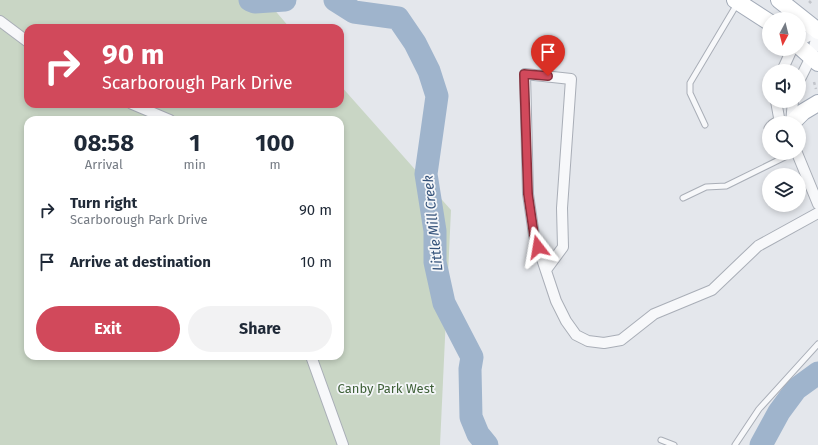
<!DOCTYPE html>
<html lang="en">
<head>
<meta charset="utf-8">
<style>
	:root { --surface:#fff; --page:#f2f2f3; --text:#1f2937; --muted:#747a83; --accent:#d1495b }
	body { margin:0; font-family:"Fira Sans",sans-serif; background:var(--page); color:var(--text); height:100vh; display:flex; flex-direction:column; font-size:15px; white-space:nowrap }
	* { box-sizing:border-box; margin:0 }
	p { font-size:13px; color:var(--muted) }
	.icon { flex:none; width:22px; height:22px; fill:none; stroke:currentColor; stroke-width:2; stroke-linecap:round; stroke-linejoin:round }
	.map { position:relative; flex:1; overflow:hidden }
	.sheet { position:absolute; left:24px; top:116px; width:320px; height:244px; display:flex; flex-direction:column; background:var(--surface); border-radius:12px; box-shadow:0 2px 6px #0003 }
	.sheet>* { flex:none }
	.hud { position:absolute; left:24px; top:24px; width:320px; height:84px; border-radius:12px; box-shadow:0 2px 6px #0003; background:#d1495b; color:#fff; overflow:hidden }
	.needle { width:26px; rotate:187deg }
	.controls { position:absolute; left:762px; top:12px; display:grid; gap:8px }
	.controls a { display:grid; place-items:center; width:44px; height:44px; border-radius:50%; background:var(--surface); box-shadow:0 2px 6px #0003; font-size:20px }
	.pin { position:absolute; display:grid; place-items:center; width:34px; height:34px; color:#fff; margin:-41px -17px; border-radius:50% 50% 50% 0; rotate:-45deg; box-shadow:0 0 4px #0007 }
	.pin .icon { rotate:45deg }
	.me { position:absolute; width:44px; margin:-22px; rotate:346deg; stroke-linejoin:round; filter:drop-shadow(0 0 3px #0008) }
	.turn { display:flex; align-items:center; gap:14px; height:84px; padding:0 12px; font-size:18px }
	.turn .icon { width:52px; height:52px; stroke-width:2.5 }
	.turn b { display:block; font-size:28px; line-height:34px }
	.eta { display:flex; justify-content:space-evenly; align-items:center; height:68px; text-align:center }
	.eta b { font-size:24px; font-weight:700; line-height:28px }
	.button { display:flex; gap:8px; margin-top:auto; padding:8px 12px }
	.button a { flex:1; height:46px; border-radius:24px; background:var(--accent); color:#fff; font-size:16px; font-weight:700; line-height:46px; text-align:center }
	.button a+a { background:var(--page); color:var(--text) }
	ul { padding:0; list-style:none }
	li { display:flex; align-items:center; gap:12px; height:52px; padding:0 12px }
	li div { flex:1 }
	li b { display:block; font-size:15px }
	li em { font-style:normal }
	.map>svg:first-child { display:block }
</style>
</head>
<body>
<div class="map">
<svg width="818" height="445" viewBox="0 0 818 445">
	<rect width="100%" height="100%" fill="#e4e7ec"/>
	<path fill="#c9d6c5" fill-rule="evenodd" d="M0,0h266l24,28h-262v76h312v-19l111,125 -11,235h-440zM28,120h312v236h-312z"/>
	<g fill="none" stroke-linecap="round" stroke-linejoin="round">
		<path stroke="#9fb4cc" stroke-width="23" d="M250,0l5,2 30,-2
			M335,0l19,12 44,6 17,25 14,28 8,25 -11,78 9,57v31l9,41 28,54 -2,12 1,48 7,17 9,11
			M761,445l18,-33 17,-23 22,-16"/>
		<defs>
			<path id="lane" d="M771,123l8,-5
				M705,125l-15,-32v-10l47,-79
				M769,125l-2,3 2,6
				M683,198l23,-11 20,-1 67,-33
				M661,440l13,5
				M735,445l24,-36 59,-65"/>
			<path id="street" d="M0,21l28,21
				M799,41l19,-10
				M782,71l10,-22
				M799,81l12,-24 7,-24
				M776,101l4,22
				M132,104l38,16
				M791,123l2,-22
				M797,153l21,51
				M546,270l17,-23 -1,-39 9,-129 -46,-5 3,120 6,41 22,66 10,20 10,14 12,6 16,2 17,-3 33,-26 58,-24 46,-44 60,-33
				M311,356l32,89"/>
			<path id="primary" d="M735,0l34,22
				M779,0l39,31
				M799,46l19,17
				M792,123l11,-11 15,-9"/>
		</defs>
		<use href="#lane" stroke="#a9aeb7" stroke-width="7"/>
		<use href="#street" stroke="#a9aeb7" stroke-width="12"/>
		<use href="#primary" stroke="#a3abb8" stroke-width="18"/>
		<path stroke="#c2c5cb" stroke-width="2.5" stroke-dasharray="3 3" stroke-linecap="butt" d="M809,1l4,4
			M814,82l2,7"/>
		<use href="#lane" stroke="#f7f8fa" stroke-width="5"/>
		<use href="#street" stroke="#f7f8fa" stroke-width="10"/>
		<use href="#primary" stroke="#fff" stroke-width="16"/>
	</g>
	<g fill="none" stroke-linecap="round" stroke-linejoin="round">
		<defs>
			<path id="route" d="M538,247l-4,-12 -6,-41 -4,-120 24,2"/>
		</defs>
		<use href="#route" stroke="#882f3b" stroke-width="10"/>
		<use href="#route" stroke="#d1495b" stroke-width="7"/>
	</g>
	<g text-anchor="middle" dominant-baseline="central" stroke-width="3.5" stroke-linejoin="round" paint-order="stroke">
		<g font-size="13" fill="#3f6138" stroke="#f4f6f9">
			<text x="386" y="388">Canby Park West</text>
		</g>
		<g font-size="14" font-style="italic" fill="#34527a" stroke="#f4f6f9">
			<text transform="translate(433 223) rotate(-96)">Little Mill Creek</text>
		</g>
	</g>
</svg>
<div class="controls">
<a><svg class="needle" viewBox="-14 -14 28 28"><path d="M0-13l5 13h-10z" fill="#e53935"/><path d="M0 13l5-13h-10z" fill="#747a83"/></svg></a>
<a><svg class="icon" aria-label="sound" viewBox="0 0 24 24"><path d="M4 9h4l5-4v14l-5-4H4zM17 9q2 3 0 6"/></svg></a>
<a><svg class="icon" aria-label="search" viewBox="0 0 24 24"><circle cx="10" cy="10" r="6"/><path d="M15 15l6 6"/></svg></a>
<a><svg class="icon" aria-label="layers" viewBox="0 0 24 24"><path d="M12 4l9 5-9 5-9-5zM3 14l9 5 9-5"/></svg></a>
</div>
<div class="pin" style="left:548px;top:76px;background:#d93025"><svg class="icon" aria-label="arrive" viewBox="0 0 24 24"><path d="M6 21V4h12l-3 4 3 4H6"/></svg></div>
<svg class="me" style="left:538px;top:247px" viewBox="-20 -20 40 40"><path d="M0-17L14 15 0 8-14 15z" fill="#d1495b" stroke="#fff" stroke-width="4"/></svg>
<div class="hud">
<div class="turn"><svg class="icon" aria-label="right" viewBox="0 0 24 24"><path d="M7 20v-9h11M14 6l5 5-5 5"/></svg><div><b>90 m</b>Scarborough Park Drive</div></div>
</div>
<section class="sheet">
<div class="eta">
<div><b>08:58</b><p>Arrival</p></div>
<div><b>1</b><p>min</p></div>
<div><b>100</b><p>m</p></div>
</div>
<ul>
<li><svg class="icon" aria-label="right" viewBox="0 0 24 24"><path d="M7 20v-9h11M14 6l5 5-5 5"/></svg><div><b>Turn right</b><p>Scarborough Park Drive</p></div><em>90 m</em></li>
<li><svg class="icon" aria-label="arrive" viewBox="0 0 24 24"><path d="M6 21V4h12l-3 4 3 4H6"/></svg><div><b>Arrive at destination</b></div><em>10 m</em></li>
</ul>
<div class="button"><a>Exit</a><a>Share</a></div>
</section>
</div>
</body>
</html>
